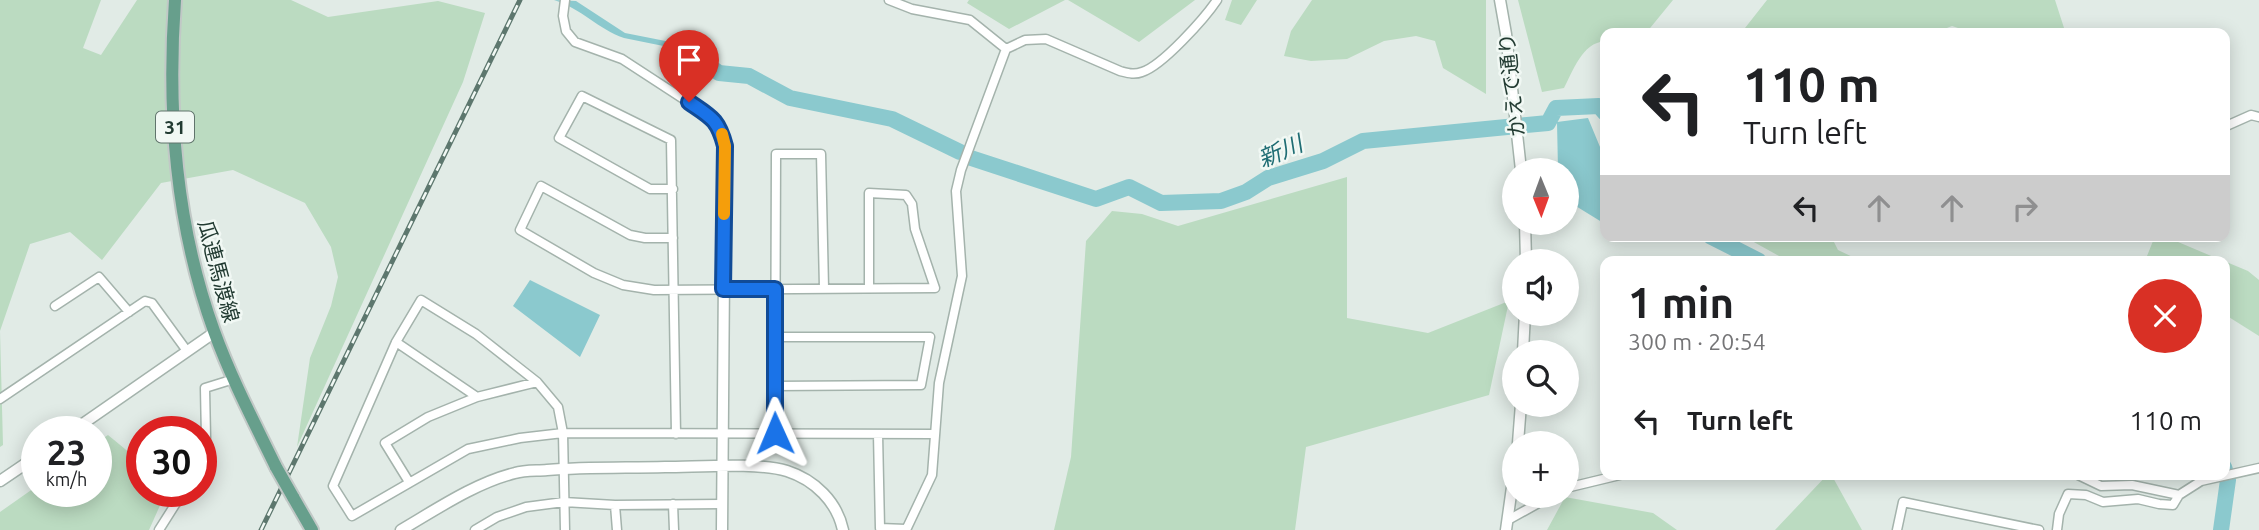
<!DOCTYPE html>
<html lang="en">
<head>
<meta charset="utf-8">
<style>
	:root { --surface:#fff; --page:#f6f6f6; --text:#202124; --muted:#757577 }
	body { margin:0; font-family:Ubuntu,"Noto Sans JP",sans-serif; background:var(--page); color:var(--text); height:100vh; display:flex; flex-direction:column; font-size:26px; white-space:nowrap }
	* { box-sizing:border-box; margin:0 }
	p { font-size:23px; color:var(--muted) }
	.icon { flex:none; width:38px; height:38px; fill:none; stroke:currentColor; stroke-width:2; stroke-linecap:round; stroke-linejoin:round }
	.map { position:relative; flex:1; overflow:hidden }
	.drawer { position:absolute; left:1600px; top:256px; width:630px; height:224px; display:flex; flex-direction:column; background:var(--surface); border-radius:14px; box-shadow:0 4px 18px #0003 }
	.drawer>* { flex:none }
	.top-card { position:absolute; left:1600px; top:28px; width:630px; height:214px; border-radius:14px; box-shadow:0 4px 18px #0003; background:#fff; color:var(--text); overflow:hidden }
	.needle { width:46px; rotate:179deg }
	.fabs { position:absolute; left:1502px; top:158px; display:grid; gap:14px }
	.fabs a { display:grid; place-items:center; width:77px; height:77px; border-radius:50%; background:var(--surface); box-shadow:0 4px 18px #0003; font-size:35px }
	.speed { position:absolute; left:21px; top:416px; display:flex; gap:14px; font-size:35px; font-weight:700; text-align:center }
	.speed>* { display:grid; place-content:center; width:91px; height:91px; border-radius:50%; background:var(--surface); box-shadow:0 4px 18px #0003; line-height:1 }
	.speed small { font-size:18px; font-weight:400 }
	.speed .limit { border:10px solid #d22; background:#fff; color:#111 }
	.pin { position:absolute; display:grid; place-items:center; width:60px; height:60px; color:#fff; margin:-72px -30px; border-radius:50% 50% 50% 0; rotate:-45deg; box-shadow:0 0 7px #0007 }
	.pin .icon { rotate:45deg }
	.me { position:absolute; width:77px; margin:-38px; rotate:359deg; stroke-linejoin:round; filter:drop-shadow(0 0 5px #0008) }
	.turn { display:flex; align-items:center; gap:24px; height:147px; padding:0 28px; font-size:32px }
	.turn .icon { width:91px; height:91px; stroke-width:2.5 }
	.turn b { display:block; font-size:49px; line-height:60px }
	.lanes { display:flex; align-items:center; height:66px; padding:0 28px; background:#0003; justify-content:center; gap:35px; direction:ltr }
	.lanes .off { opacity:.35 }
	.round { display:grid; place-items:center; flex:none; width:74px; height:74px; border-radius:37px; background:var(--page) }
	.overview { display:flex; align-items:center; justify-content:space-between; height:119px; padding:0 28px }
	h1 { font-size:42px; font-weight:700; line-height:52px }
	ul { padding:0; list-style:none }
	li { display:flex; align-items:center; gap:21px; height:91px; padding:0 28px }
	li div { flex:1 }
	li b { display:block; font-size:26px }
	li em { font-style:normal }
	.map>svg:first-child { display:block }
</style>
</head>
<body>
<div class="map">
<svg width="2259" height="530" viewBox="0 0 2259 530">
	<rect width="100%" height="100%" fill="#e1ebe6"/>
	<path fill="#bbdbc1" d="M0,0h101l-18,48 18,7 36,-55h154l37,17 110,-16 47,12 -22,69 -166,365 13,-89 21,-52 7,-29 -7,-30 -26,-44 -72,-33 -72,13 -59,77 -32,-28 -40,12 -30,87 3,114 -3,2z
		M969,0h96l-56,29 -42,-26z
		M1068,0h127l-56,42z
		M1232,0h25l-16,25 -16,-5z
		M1312,0h174v94l-43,-26 -8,-27 -19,-5 -32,5 -37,18 -36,2 -27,-5 7,-25z
		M1518,0h155l-27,33h-41v8c-23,2 -32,30 -41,47l-22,4z
		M1767,0h288l10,31 4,2h-96l-21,-7 -18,7h-196l7,-5z
		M1347,177v141l81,15 81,-32 -20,94 -183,52 -11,83h-241l17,-73 15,-216 26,-30 30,3 36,12z
		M1743,236h88l7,14 23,11h-73z
		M2155,236h9l59,25h-78z
		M2224,261l24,10 11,9v56l-35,-22z
		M108,435l34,28v29h24l-17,38h-149v-18l37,-26v6h59v-49z
		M1828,474h3l31,56h-87z
		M1565,497l88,16 24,17h-130z"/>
	<path fill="#8bc9ce" d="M554,0l22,1 49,32 71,14 -3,5 -69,-14c-26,-9 -42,-29 -70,-38z
		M1588,118l17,41v65l-39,-24v-30h-8l-1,-48z
		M530,280l70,35 -20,42 -67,-51z"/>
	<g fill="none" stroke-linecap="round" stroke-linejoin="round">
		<path stroke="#8bc9ce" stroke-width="16" d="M674,45l26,7 12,16 7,5 30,3 41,22 102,21 68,33
			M971,158l125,41 33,-12 32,16 60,-2 25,-9 22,-14 55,-17 40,-20 185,-18 8,-15 43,-2 6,7
			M1710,236l49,25
			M2224,467l1,3
			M2221,530l7,-50"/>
		<defs>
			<path id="minor" d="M565,0l-2,16 3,15 9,11 47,17 89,58 9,11 5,18
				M889,0l23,9 58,11 36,29
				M2224,127l27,-12 8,2
				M673,189h-23l-91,-51 23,-42 89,44 5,294
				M673,238h-28l-15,-3 -89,-49 -21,44 74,43 29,12 31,5 281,-2 -20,-59 -3,-25 -6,-9 -37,-2v95
				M55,306l44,-29 30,35
				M396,342l81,55
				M774,386l147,-1 9,-48h-155
				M0,399l145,-98 7,2 35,48
				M775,433l1,-279h45l3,134
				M878,434l2,94 26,1
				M201,448l5,-10 -1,-50 29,-9
				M2076,474l25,12 31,-1 47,10 22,-14 58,-13
				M409,482l-24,-39 43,-26 49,-20 60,-15
				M1566,488l58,-14
				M673,504l1,26
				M615,505l2,25
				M1508,520l45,-25
				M159,530l24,-38
				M475,530l22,-13 29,-10 38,-5 51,3 107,-1
				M565,530l-2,-97 -5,-26 -21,-25 -61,-48 -55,-34 -25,42 -63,144 19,30 116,-67 52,-11 43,-5 372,1
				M906,530l26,-55 7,-92 23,-107 -6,-85 5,-21 45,-121 19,-9 21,-1 74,32c8,2 14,4 22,1 20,-6 63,-54 75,-72
				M1897,530l6,-28 136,28
				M2057,530l2,-16 9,-20 18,1 17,7 35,-3 21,5 14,1 6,-10"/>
			<path id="tertiary" d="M1500,0l6,34 15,136
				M1525,222l1,39
				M1523,352l2,-39
				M71,432l144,-100
				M1518,443l3,-39
				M0,481l37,-25
				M401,530c36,-21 74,-47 114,-57 10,-3 22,-2 32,-3 39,-3 79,-2 118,-3 32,0 93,-5 122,4 28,9 50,31 56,59
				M722,530l3,-384
				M1506,530l8,-57"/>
			<path id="primary" d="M175,0c-8,111 1,226 39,331 17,47 40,91 62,136
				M293,497l19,33"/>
		</defs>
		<use href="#minor" stroke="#a4b3ac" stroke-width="11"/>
		<use href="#tertiary" stroke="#a4b3ac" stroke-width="13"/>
		<use href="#primary" stroke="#c1c8c6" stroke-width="16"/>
		<use href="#minor" stroke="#fff" stroke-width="8"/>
		<use href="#tertiary" stroke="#fff" stroke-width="10"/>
		<use href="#primary" stroke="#679f8c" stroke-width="12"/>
		<defs>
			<path id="rail" d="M261,530l259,-530"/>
		</defs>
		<use href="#rail" stroke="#5d776e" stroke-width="5"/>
		<use href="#rail" stroke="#f1f8f4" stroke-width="2.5" stroke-dasharray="8" stroke-linecap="butt"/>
		<defs>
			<path id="primary-bridge" d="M276,467l17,30"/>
		</defs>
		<use href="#primary-bridge" stroke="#c1c8c6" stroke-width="16" stroke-linecap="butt"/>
		<use href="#primary-bridge" stroke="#679f8c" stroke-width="12"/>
	</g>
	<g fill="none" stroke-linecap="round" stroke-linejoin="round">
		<defs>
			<path id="route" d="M689,102c22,15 29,17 36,44l-2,143h52v144"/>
		</defs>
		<use href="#route" stroke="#114b97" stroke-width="18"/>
		<use href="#route" stroke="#1a73e8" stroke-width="12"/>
		<path stroke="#f59e0b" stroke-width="12" d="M722,134l3,12 -1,68"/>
	</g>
	<g text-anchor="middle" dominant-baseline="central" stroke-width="5" stroke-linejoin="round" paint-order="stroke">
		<rect fill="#f1f8f4" stroke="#60746c" stroke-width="2" x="156" y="111.5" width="38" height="31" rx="5"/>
		<g font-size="19" font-weight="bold" fill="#223b32">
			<text x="175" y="127">31</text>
		</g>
		<g font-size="21" fill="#223b32" stroke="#f1f8f4">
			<text transform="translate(1511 85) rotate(-96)">かえで通り</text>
			<text transform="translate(219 271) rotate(75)">瓜連馬渡線</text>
		</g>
		<g font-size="23" font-style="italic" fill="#1f6d74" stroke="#f1f8f4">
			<text transform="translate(1280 151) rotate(-23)">新川</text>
		</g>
	</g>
</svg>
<div class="fabs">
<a><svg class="needle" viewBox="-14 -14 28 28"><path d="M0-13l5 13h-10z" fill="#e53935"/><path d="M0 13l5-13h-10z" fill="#757577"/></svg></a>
<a><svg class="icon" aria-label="sound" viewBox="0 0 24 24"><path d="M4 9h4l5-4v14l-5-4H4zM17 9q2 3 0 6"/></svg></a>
<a><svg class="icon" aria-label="search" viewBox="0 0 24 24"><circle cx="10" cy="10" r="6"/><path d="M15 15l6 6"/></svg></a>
<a>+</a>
</div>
<div class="speed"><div>23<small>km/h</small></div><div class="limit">30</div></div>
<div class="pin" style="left:689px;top:102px;background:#d93025"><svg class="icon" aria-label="arrive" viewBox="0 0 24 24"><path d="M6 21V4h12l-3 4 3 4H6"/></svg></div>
<svg class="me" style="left:775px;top:433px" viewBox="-20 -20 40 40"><path d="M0-17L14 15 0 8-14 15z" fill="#1a73e8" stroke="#fff" stroke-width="4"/></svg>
<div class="top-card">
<div class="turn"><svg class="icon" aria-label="left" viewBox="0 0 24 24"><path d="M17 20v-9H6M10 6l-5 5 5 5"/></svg><div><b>110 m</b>Turn left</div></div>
<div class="lanes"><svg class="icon" aria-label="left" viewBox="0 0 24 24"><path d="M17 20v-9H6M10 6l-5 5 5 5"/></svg><svg class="icon off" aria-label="ahead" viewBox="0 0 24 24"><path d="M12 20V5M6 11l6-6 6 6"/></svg><svg class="icon off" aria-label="ahead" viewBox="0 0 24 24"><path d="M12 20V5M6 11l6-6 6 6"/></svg><svg class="icon off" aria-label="right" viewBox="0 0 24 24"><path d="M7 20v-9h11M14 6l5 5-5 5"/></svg></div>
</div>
<section class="drawer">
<div class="overview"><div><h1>1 min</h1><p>300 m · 20:54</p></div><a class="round" style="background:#d93025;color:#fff"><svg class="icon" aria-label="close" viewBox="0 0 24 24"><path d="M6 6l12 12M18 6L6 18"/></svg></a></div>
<ul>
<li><svg class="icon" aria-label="left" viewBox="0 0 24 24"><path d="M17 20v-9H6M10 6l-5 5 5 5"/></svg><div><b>Turn left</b></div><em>110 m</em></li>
</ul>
</section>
</div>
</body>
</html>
